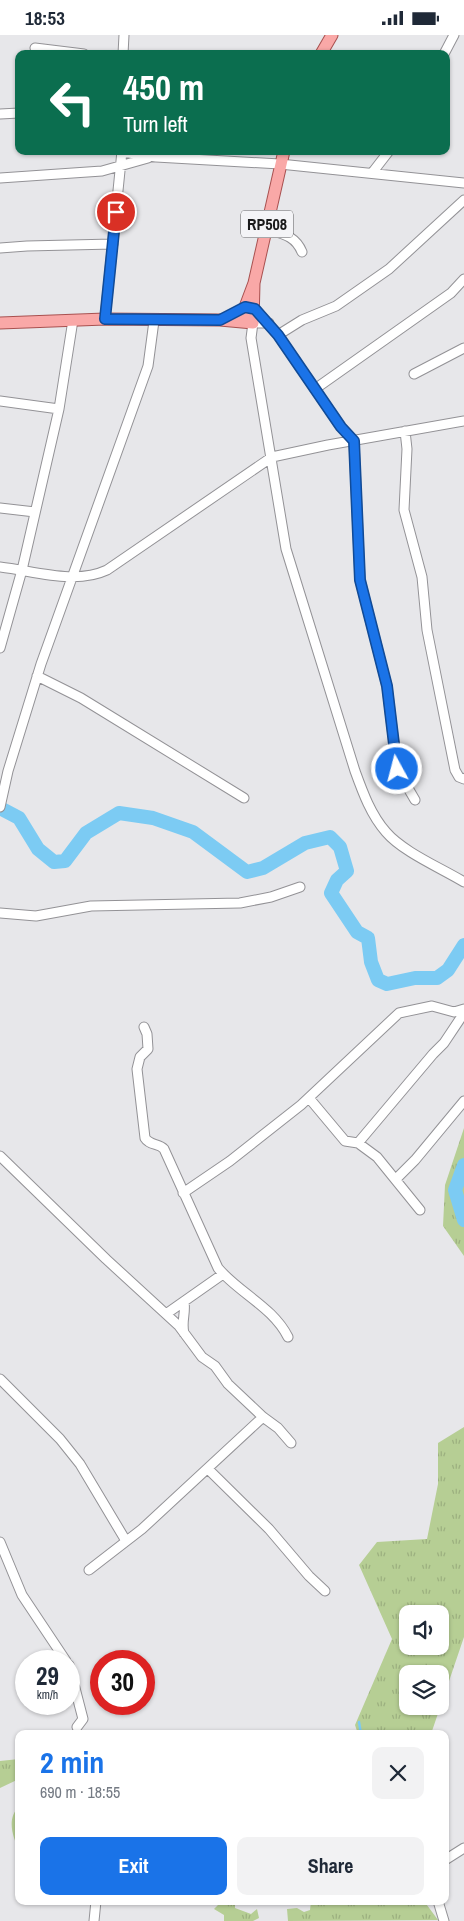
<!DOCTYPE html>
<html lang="en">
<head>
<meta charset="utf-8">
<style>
	:root { --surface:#fff; --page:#f2f2f3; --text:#1f2937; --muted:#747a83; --accent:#1a73e8 }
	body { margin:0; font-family:"Archivo Narrow",sans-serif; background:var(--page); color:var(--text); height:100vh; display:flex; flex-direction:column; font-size:19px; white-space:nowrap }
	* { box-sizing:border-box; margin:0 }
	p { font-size:16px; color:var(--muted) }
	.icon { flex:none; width:28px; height:28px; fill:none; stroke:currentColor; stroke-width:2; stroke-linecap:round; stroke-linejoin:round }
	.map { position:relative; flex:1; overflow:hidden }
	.panel { position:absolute; left:15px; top:1695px; width:434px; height:175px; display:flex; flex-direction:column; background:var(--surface); border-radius:10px; box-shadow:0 1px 4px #0004 }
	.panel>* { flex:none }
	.top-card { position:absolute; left:15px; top:15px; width:435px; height:105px; border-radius:10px; box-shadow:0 1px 4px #0004; background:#0b6e4f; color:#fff; overflow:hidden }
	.buttons { position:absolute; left:399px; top:1570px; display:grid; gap:10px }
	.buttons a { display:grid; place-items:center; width:50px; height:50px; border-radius:10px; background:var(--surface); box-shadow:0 1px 4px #0004; font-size:25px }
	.speed { position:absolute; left:15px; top:1615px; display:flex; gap:10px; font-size:25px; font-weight:700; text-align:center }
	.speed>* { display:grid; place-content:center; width:65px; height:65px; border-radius:50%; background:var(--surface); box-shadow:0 1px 4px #0004; line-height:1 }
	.speed small { font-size:12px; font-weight:400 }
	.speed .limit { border:8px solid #d22; background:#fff; color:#111 }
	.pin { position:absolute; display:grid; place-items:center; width:42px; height:42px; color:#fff; margin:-21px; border:2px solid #fff; border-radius:50%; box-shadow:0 1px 5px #0007 }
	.me { position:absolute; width:55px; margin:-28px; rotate:353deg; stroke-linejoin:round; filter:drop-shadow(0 0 4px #0008) }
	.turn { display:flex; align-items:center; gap:18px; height:105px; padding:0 25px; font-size:22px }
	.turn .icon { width:65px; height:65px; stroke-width:2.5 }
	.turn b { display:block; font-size:35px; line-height:42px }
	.round { display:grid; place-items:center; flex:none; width:52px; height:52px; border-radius:10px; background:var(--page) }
	.overview { display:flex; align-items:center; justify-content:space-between; height:85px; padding:0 25px }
	h1 { font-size:30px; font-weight:700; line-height:38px; color:var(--accent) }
	.button { display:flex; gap:10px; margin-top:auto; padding:10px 25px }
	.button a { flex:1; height:58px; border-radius:10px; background:var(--accent); color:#fff; font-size:20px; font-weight:700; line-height:58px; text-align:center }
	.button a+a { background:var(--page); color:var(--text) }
	.status { display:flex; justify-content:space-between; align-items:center; height:35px; padding:0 25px; background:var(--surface); direction:ltr }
	.status svg { height:14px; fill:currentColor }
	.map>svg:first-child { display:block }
</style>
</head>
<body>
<div class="status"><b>18:53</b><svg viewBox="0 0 49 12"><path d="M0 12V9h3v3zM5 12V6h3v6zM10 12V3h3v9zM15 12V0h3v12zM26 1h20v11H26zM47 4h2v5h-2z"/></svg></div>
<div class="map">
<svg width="464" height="1886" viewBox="0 0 464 1886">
	<defs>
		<pattern id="grass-tufts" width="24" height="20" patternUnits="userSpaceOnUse" patternTransform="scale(1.25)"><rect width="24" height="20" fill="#b6ce94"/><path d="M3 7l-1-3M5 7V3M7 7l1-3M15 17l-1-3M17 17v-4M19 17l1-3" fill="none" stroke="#9cb07f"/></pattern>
	</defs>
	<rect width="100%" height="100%" fill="#e7e7ea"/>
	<path fill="url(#grass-tufts)" fill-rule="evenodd" d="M464,1093v128l-21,-30 2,-41z
		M464,1392v210l-33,97h-73l-3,-9 37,-86 -33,-74 18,-23 50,-3 11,-55v-41zM408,1579h32v32h-32zM408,1639h32v32h-32z
		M19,1724v20l-19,9v-27z
		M19,1771v45c-6,-15 -13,-31 0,-45z
		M222,1866h13v7l16,6 6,-5 2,9 -6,3h-29v-6l-10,-6z
		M311,1866h113l14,19 -150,1 -1,-12 10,-1 7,4 6,-2z"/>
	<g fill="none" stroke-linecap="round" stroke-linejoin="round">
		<path stroke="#7ccbf3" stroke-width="2.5" d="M359,1687l2,12"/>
		<path stroke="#7ccbf3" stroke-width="14" d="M0,773l19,10 19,31 16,13 11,-1 21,-28 33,-20 34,5 40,14 54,40 16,-4 42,-25 25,-6 10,10 7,24 -10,9 -6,13 26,39 11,6 3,24 7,18 9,4 28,-6h22l11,-8 16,-25
			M464,1130l-9,25 9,30"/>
		<defs>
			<path id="minor" d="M35,13l49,6
				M123,19l1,-19
				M444,19l10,-19
				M0,79l19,-1
				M122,117l34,5 124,7 184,19
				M372,138l17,-22
				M0,143l102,-7 46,-13
				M266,194c16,5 29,6 36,23
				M0,213l27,-2 86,-2
				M255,274l23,26 63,92 13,14 6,139 27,106 10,83 18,31
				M105,284l17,-168
				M269,288h-16l-2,15 35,211 69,222c8,22 16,44 31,61 17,20 55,36 78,50
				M278,300l24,-15 34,-14 53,-37 75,-69
				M414,339l50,-26
				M315,354l136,-96 13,-14
				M0,366l59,8
				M405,396l2,18 -3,61 18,67 5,53 28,140 4,7 5,2
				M0,473l35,4
				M0,532c35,4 75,18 107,3l165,-113 56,-12 136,-24
				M0,613l22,-78 37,-161 14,-89
				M37,641l44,22 163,100
				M0,772l8,-36 33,-107 107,-298 6,-45
				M0,878l36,3 55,-10 149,-3 31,-6 29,-10
				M144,992l3,7 1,15 -8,8 -3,12 8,69c5,8 14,5 19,11l54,119c21,25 55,39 70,69
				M309,1063l36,43 13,2 19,14 43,53
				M358,1108l75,-89 11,-11 20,-30
				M0,1121l106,103 73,67 23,31 13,9 13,18 35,33 15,11 13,15
				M396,1144l19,-19 49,-59
				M183,1158l47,-32 71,-56 98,-92 33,-7 22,6 10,-3
				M184,1267c2,11 -3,20 0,31
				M166,1279l57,-40
				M0,1344l60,60 20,25 46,77
				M208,1434l61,60 40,47 16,15
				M0,1507l22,53 44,66
				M89,1535l53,-41 121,-112
				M69,1630l14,54 -6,8
				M445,1825l19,-12
				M438,1866l6,20
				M94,1886l2,-20"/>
			<path id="major" d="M321,19l11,-19
				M243,287l2,-15 9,-24 30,-132
				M0,288l105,-4 115,1 33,3 1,-40"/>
		</defs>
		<use href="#minor" stroke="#939296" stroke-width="11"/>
		<use href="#major" stroke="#a85150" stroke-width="13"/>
		<use href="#minor" stroke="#fff" stroke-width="9"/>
		<use href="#major" stroke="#f9a8a7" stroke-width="11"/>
	</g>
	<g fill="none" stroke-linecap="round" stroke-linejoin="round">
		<defs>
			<path id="route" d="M116,177l-11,107 115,1 25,-13 10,2 23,26 63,92 13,14 6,139 27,106 10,83"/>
		</defs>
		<use href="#route" stroke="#114b97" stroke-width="12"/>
		<use href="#route" stroke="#1a73e8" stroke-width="9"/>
	</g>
	<g text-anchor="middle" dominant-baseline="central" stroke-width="5" stroke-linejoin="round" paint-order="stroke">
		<rect fill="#f4f4f7" stroke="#5b5b5d" stroke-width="1" x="241" y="175.5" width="52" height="27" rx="4"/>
		<g font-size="16" font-weight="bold" fill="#1a1a1b">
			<text x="267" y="189">RP508</text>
		</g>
	</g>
</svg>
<div class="buttons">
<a><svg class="icon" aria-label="sound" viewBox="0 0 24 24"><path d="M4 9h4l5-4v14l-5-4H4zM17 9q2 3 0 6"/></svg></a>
<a><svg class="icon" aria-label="layers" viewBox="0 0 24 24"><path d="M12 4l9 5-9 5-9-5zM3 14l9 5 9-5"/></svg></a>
</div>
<div class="speed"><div>29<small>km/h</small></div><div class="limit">30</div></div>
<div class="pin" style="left:116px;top:177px;background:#d93025"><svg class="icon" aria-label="arrive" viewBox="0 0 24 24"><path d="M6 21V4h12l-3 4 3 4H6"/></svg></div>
<svg class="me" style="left:397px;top:734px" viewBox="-20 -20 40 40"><circle r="17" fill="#1a73e8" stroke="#fff" stroke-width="3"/><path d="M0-11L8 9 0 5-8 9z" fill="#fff"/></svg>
<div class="top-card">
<div class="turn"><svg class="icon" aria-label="left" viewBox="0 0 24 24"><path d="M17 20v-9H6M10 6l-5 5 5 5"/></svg><div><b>450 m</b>Turn left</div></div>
</div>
<section class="panel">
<div class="overview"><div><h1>2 min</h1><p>690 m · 18:55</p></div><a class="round"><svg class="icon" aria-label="close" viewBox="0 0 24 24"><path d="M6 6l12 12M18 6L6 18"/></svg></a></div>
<div class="button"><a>Exit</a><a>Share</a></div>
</section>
</div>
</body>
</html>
